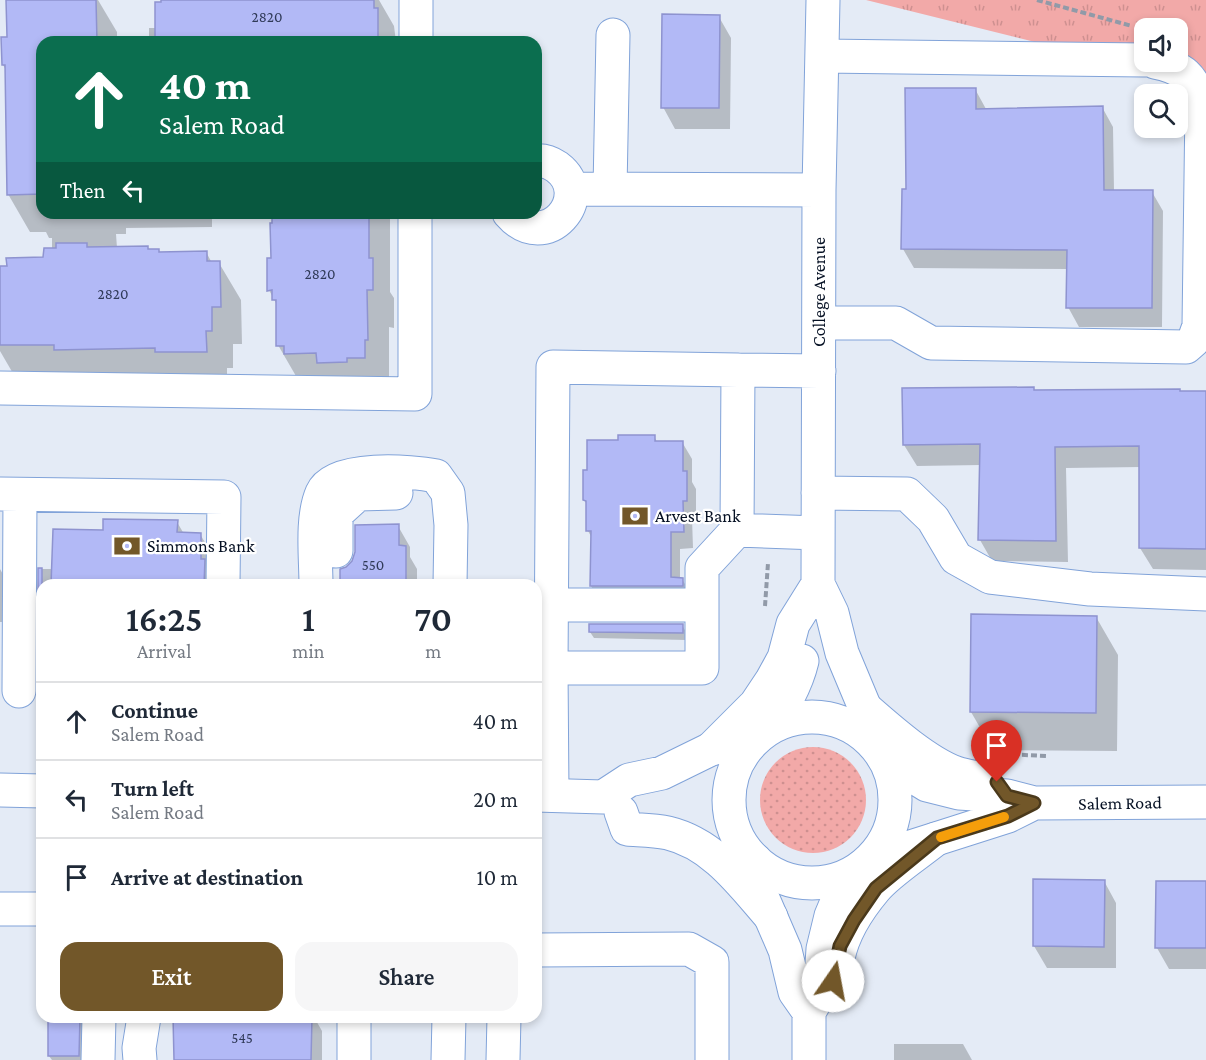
<!DOCTYPE html>
<html lang="en">
<head>
<meta charset="utf-8">
<style>
	:root { --surface:#fff; --page:#f6f6f7; --text:#1f2937; --muted:#747a83; --line:#e0e1e3; --accent:#725729 }
	body { margin:0; font-family:"Crimson Pro",serif; background:var(--page); color:var(--text); height:100vh; display:flex; flex-direction:column; font-size:22px; white-space:nowrap }
	* { box-sizing:border-box; margin:0 }
	p { font-size:20px; color:var(--muted) }
	.icon { flex:none; width:33px; height:33px; fill:none; stroke:currentColor; stroke-width:2; stroke-linecap:round; stroke-linejoin:round }
	.map { position:relative; flex:1; overflow:hidden }
	.drawer { position:absolute; left:36px; top:579px; width:506px; height:444px; display:flex; flex-direction:column; background:var(--surface); border-radius:18px; box-shadow:0 3px 9px #0003 }
	.drawer>* { flex:none }
	.hud { position:absolute; left:36px; top:36px; width:506px; height:183px; border-radius:18px; box-shadow:0 3px 9px #0003; background:#0b6e4f; color:#fff; overflow:hidden }
	.buttons { position:absolute; left:1134px; top:18px; display:grid; gap:12px }
	.buttons a { display:grid; place-items:center; width:54px; height:54px; border-radius:12px; background:var(--surface); box-shadow:0 3px 9px #0003; font-size:30px }
	.pin { position:absolute; display:grid; place-items:center; width:51px; height:51px; color:#fff; margin:-62px -26px; border-radius:50% 50% 50% 0; rotate:-45deg; box-shadow:0 0 6px #0007 }
	.pin .icon { rotate:45deg }
	.me { position:absolute; width:66px; margin:-33px; rotate:12deg; stroke-linejoin:round; filter:drop-shadow(0 0 4px #0008) }
	.turn { display:flex; align-items:center; gap:21px; height:126px; padding:0 24px; font-size:27px }
	.turn .icon { width:78px; height:78px; stroke-width:2.5 }
	.turn b { display:block; font-size:42px; line-height:51px }
	.then { display:flex; align-items:center; height:57px; padding:0 24px; background:#0003; gap:12px; font-size:22px }
	.eta { display:flex; justify-content:space-evenly; align-items:center; height:102px; text-align:center }
	.eta b { font-size:36px; font-weight:600; line-height:42px }
	.cta { display:flex; gap:12px; margin-top:auto; padding:12px 24px }
	.cta a { flex:1; height:69px; border-radius:18px; background:var(--accent); color:#fff; font-size:24px; font-weight:600; line-height:69px; text-align:center }
	.cta a+a { background:var(--page); color:var(--text) }
	ul { padding:0; list-style:none }
	li { display:flex; align-items:center; gap:18px; height:78px; padding:0 24px; border-top:2px solid var(--line) }
	li div { flex:1 }
	li b { display:block; font-size:22px }
	li em { font-style:normal }
	.map>svg:first-child { display:block }
</style>
</head>
<body>
<div class="map">
<svg width="1206" height="1060" viewBox="0 0 1206 1060">
	<defs>
		<pattern id="grass-dots" width="8" height="8" patternUnits="userSpaceOnUse" patternTransform="scale(1.5)"><rect width="8" height="8" fill="#f2a9a8"/><path d="M2 2h.1M6 6h.1" fill="none" stroke="#ce9090" stroke-width="1.8" stroke-linecap="round"/></pattern>
		<pattern id="park-tufts" width="24" height="20" patternUnits="userSpaceOnUse" patternTransform="scale(1.5)"><rect width="24" height="20" fill="#f2a9a8"/><path d="M3 7l-1-3M5 7V3M7 7l1-3M15 17l-1-3M17 17v-4M19 17l1-3" fill="none" stroke="#ce9090"/></pattern>
	</defs>
	<rect width="100%" height="100%" fill="#e4ebf6"/>
	<path fill="url(#grass-dots)" d="M760 800a53 53 0 1 1 106 0a53 53 0 1 1-106 0Z"/>
	<path fill="url(#park-tufts)" fill-rule="evenodd" d="M866,0h340v94l-18,-7 -157,-46zM1144,28h34v34h-34z"/>
	<path fill="#0003" d="M8,0h90l19,32v6l32,-1v-9h8l5,-28h217l15,26 2,16h-354v171h170v14l-86,1v6h-10l1,14 41,3 2,2 46,-1 6,11h7l22,37 1,44h-9v24h-6v21l-209,-7 -18,-31v-51l52,-50v-12h-3l-3,-6h-16l-22,-38 -2,-124 -3,-5 5,-27z
		M719,17l12,21 -1,91h-55l-12,-22z
		M975,89l11,20 116,-2 11,20 1,64 38,1 11,19 -1,116h-83l-11,-20v-38l-154,-1 -11,-19 4,-58z
		M272,213h118v79l4,6v30l-5,-1v51l-89,5 -22,-38 -1,-40 -8,-15 3,-30z
		M1034,391l172,2v177l-53,-1 -13,-21 1,-81 -75,1 2,94 -76,-1 -12,-21 1,-75 -64,1 -13,-21z
		M654,436l3,6h25l10,17v23l4,7v28l-4,1 1,30 -13,1v30h2l10,17 -91,7 -10,-17 1,-48 -4,-7v-25l-4,-6 5,-28 30,-30z
		M177,522l7,12h16l11,19 4,32h-173v34l-2,-4v-46h13l51,-37z
		M398,526l12,21v10l7,12v16h-76l6,-17z
		M0,569l4,7v46h-4z
		M1096,617l22,38 -1,96 -124,-1 -22,-38z
		M682,625l4,7v8l-92,-2 -4,-6z
		M1034,881h70l12,22v65h-69l-13,-22z
		M1206,883v86h-37l-12,-21z
		M50,1017h45l-4,43h-39l-3,-4z
		M175,1017h139l8,14v29h-147z
		M894,1044h69l9,16h-78z"/>
	<path fill="#b2b9f6" stroke="#8e93cf" stroke-width="1.5" d="M6,0h90l1,42h-55v152l-35,1 -2,-130h-3l-1,-28h6z
		M161,0h213v8h4v34h-223v-40h6z
		M662,14l58,1 -1,93h-58z
		M905,88h71v21l127,-3 1,84h49l-1,118h-86l1,-58 -166,-1 1,-60h4z
		M272,213h97v45h4v32h-6l1,50h-3v18h-18v4l-30,1 -1,-10 -32,1v-8h-8v-46h-4v-10l-5,1v-33h4l-1,-35h2z
		M56,243h31v4l61,-1v3h11v3l48,-1v10h13l1,46h-9v24h-6l1,21h-52v-4l-101,2v-5h-54v-79h7l-1,-8 37,-1 1,-9h12z
		M1034,387v3l146,-1v2h26v158l-67,-1v-102l-84,1 1,94 -78,-1 2,-96 -77,1 -1,-57z
		M618,435h37v6h28v30h4v30h-4l1,31h-13v45l12,1v8h-93l1,-55h-5v-30l-3,-1v-30h4v-30h31z
		M103,519l75,1 -1,12 24,1v26h4l-1,26h-153l2,-56 50,1z
		M399,524v21l7,1v39h-66v-16l6,-2 6,-6 3,-9v-27z
		M38,568h4v47h-4z
		M971,614l126,2 -1,97 -126,-1z
		M589,624h94v9l-94,-1z
		M1033,879l72,1 -1,67 -71,-1z
		M1156,881h50v67h-51z
		M48,1017h32l-1,39h-31z
		M173,1017h139l-1,43h-137z"/>
	<g fill="none" stroke-linecap="round" stroke-linejoin="round">
		<defs>
			<path id="minor" d="M823,0l-4,190 -1,394 14,29 10,40 23,55 10,37
				M416,42v-42
				M823,56l321,4
				M571,189l248,1
				M610,189l3,-154
				M509,213c37,43 87,-17 48,-46 -6,-4 -13,-7 -21,-6
				M819,323h77l35,20 255,4 8,-7 5,-14 3,-222c-10,-28 -18,-36 -47,-42
				M0,388l415,6v-181
				M818,493l89,1 26,25 23,39 34,19 100,12 116,5
				M0,494l224,3 -1,88
				M818,533l-81,-3 1,-160 81,1
				M336,551v-37l22,-20 38,-1
				M316,585c0,-27 -5,-67 6,-92 12,-28 90,-22 114,-17l12,17 3,32 -1,60
				M551,605h151
				M551,668l2,-301 185,3
				M19,691l1,-196
				M769,728c14,-21 27,-42 33,-67
				M711,749l45,-45 16,-24 12,-22 9,-34 25,-40
				M552,795l-1,-127h151v-100l35,-38
				M755,860l5,32 25,58 10,42 14,20
				M0,909h42
				M536,950l153,-1 23,13v98
				M838,958c5,-25 21,-50 37,-69 13,-16 44,-36 61,-50
				M98,1060l1,-43
				M140,1060l-1,-12 5,-31
				M354,1060v-43
				M448,1060l1,-43
				M503,1060l1,-43
				M809,1060v-48l11,-19 3,-44 8,-33 8,-19 24,-31"/>
			<path id="major" d="M865,708c24,21 61,54 91,65 8,3 18,4 27,6
				M729 800a83 83 0 1 1 166 0a83 83 0 1 1-166 0Z
				M885,759l42,26 32,8 48,3 27,7 172,-1
				M0,790l42,1
				M536,795l67,2 26,-17 33,-7 49,-24 47,-12
				M621,812l6,17c13,1 28,1 41,4 46,11 74,51 103,84
				M870,860l138,-44 26,-13"/>
		</defs>
		<use href="#minor" stroke="#81a3d9" stroke-width="35"/>
		<use href="#major" stroke="#81a3d9" stroke-width="35"/>
		<path stroke="#919aa8" stroke-width="4" stroke-dasharray="6 3" stroke-linecap="butt" d="M1037,0l95,26
			M765,606l3,-43
			M1004,754l42,2"/>
		<use href="#minor" stroke="#fff" stroke-width="33"/>
		<use href="#major" stroke="#fff" stroke-width="33"/>
	</g>
	<g fill="none" stroke-linecap="round" stroke-linejoin="round">
		<defs>
			<path id="route" d="M833,981l7,-35 14,-26 22,-32 61,-50 71,-22 26,-13 -27,-7 -10,-14"/>
		</defs>
		<use href="#route" stroke="#4a391b" stroke-width="15"/>
		<use href="#route" stroke="#725729" stroke-width="10"/>
		<path stroke="#f59e0b" stroke-width="10" d="M941,837l63,-20"/>
	</g>
	<defs>
		<symbol id="bank-bare" viewBox="-9 -9 18 18"><path d="M-6-4H6V4H-6ZM0-2.3a2.3 2.3 0 1 0 0 4.6a2.3 2.3 0 1 0 0-4.6Z" fill="#725729" stroke="#fff" stroke-width="2.5" paint-order="stroke"/></symbol>
	</defs>
	<g fill-rule="evenodd">
		<use href="#bank-bare" x="616" y="497" width="38" height="38"/>
		<use href="#bank-bare" x="108" y="527" width="38" height="38"/>
	</g>
	<g text-anchor="middle" dominant-baseline="central" stroke-width="4.5" stroke-linejoin="round" paint-order="stroke">
		<g font-size="15" fill="#303a58">
			<text x="267" y="17">2820</text>
			<text x="320" y="274">2820</text>
			<text x="113" y="294">2820</text>
			<text x="373" y="565">550</text>
			<text x="242" y="1038">545</text>
		</g>
		<g font-size="18" fill="#051023" stroke="#fff">
			<text transform="translate(819 292) rotate(-90)">College Avenue</text>
			<text transform="translate(1120 803) rotate(-1)">Salem Road</text>
		</g>
		<g font-size="18" fill="#051023" stroke="#fff" text-anchor="start">
			<text x="655" y="516">Arvest Bank</text>
			<text x="147" y="546">Simmons Bank</text>
		</g>
	</g>
</svg>
<div class="buttons">
<a><svg class="icon" aria-label="sound" viewBox="0 0 24 24"><path d="M4 9h4l5-4v14l-5-4H4zM17 9q2 3 0 6"/></svg></a>
<a><svg class="icon" aria-label="search" viewBox="0 0 24 24"><circle cx="10" cy="10" r="6"/><path d="M15 15l6 6"/></svg></a>
</div>
<div class="pin" style="left:997px;top:782px;background:#d93025"><svg class="icon" aria-label="arrive" viewBox="0 0 24 24"><path d="M6 21V4h12l-3 4 3 4H6"/></svg></div>
<svg class="me" style="left:833px;top:981px" viewBox="-20 -20 40 40"><circle r="19" fill="#fff"/><path d="M0-13L10 11 0 6-10 11z" fill="#725729"/></svg>
<div class="hud">
<div class="turn"><svg class="icon" aria-label="ahead" viewBox="0 0 24 24"><path d="M12 20V5M6 11l6-6 6 6"/></svg><div><b>40 m</b>Salem Road</div></div>
<div class="then">Then<svg class="icon" aria-label="left" viewBox="0 0 24 24"><path d="M17 20v-9H6M10 6l-5 5 5 5"/></svg></div>
</div>
<section class="drawer">
<div class="eta">
<div><b>16:25</b><p>Arrival</p></div>
<div><b>1</b><p>min</p></div>
<div><b>70</b><p>m</p></div>
</div>
<ul>
<li><svg class="icon" aria-label="ahead" viewBox="0 0 24 24"><path d="M12 20V5M6 11l6-6 6 6"/></svg><div><b>Continue</b><p>Salem Road</p></div><em>40 m</em></li>
<li><svg class="icon" aria-label="left" viewBox="0 0 24 24"><path d="M17 20v-9H6M10 6l-5 5 5 5"/></svg><div><b>Turn left</b><p>Salem Road</p></div><em>20 m</em></li>
<li><svg class="icon" aria-label="arrive" viewBox="0 0 24 24"><path d="M6 21V4h12l-3 4 3 4H6"/></svg><div><b>Arrive at destination</b></div><em>10 m</em></li>
</ul>
<div class="cta"><a>Exit</a><a>Share</a></div>
</section>
</div>
</body>
</html>
